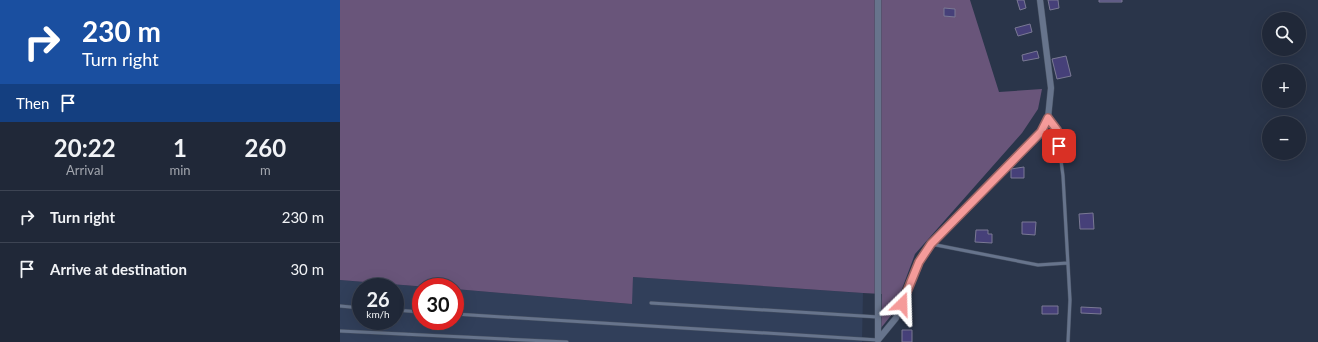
<!DOCTYPE html>
<html lang="en">
<head>
<meta charset="utf-8">
<style>
	:root { --surface:#202838; --page:#2d3443; --text:#f1f3f6; --muted:#a2a6ae; --line:#3d4453 }
	body { margin:0; font-family:Lato,sans-serif; background:var(--page); color:var(--text); height:100vh; display:flex; flex-direction:column; font-size:15px; white-space:nowrap }
	* { box-sizing:border-box; margin:0 }
	p { font-size:13px; color:var(--muted) }
	.icon { flex:none; width:22px; height:22px; fill:none; stroke:currentColor; stroke-width:2; stroke-linecap:round; stroke-linejoin:round }
	.map { position:relative; flex:1; overflow:hidden }
	.panel { display:flex; flex-direction:column; background:var(--surface); width:340px }
	.panel>* { flex:none }
	.banner { background:#1a4fa0; color:#fff; overflow:hidden }
	.buttons { position:absolute; left:922px; top:12px; display:grid; gap:8px }
	.buttons a { display:grid; place-items:center; width:44px; height:44px; border-radius:50%; background:var(--surface); box-shadow:0 4px 16px #0002,0 0 0 1px var(--line); font-size:20px }
	.speed { position:absolute; left:12px; top:278px; display:flex; gap:8px; font-size:20px; font-weight:700; text-align:center }
	.speed>* { display:grid; place-content:center; width:52px; height:52px; border-radius:50%; background:var(--surface); box-shadow:0 4px 16px #0002,0 0 0 1px var(--line); line-height:1 }
	.speed small { font-size:10px; font-weight:400 }
	.speed .limit { border:6px solid #d22; background:#fff; color:#111 }
	.pin { position:absolute; display:grid; place-items:center; width:34px; height:34px; color:#fff; margin:-17px; border-radius:8px; box-shadow:0 2px 6px #0006 }
	.me { position:absolute; width:44px; margin:-22px; rotate:22deg; stroke-linejoin:round; filter:drop-shadow(0 0 3px #0008) }
	.turn { display:flex; align-items:center; gap:14px; height:84px; padding:0 16px; font-size:18px }
	.turn .icon { width:52px; height:52px; stroke-width:2.5 }
	.turn b { display:block; font-size:28px; line-height:34px }
	.then { display:flex; align-items:center; height:38px; padding:0 16px; background:#0003; gap:8px; font-size:15px }
	.eta { display:flex; justify-content:space-evenly; align-items:center; height:68px; text-align:center }
	.eta b { font-size:24px; font-weight:700; line-height:28px }
	ul { padding:0; list-style:none }
	li { display:flex; align-items:center; gap:12px; height:52px; padding:0 16px; border-top:1px solid var(--line) }
	li div { flex:1 }
	li b { display:block; font-size:15px }
	li em { font-style:normal }
	main { display:flex; flex:1; min-height:0 }
	.map>svg:first-child { display:block }
</style>
</head>
<body>
<main>
<section class="panel">
<div class="banner">
<div class="turn"><svg class="icon" aria-label="right" viewBox="0 0 24 24"><path d="M7 20v-9h11M14 6l5 5-5 5"/></svg><div><b>230 m</b>Turn right</div></div>
<div class="then">Then<svg class="icon" aria-label="arrive" viewBox="0 0 24 24"><path d="M6 21V4h12l-3 4 3 4H6"/></svg></div>
</div>
<div class="eta">
<div><b>20:22</b><p>Arrival</p></div>
<div><b>1</b><p>min</p></div>
<div><b>260</b><p>m</p></div>
</div>
<ul>
<li><svg class="icon" aria-label="right" viewBox="0 0 24 24"><path d="M7 20v-9h11M14 6l5 5-5 5"/></svg><div><b>Turn right</b></div><em>230 m</em></li>
<li><svg class="icon" aria-label="arrive" viewBox="0 0 24 24"><path d="M6 21V4h12l-3 4 3 4H6"/></svg><div><b>Arrive at destination</b></div><em>30 m</em></li>
</ul>
</section>
<div class="map">
<svg width="978" height="342" viewBox="0 0 978 342">
	<rect width="100%" height="100%" fill="#2a354a"/>
	<path fill="#313f5a" fill-rule="evenodd" d="M293,277l230,16 -1,49h-522v-62l88,7h-7v34h34v-32l176,15zM21,287h34v34h-34z"/>
	<path fill="#69557a" d="M0,0h630l29,92 43,-3 -4,20 -16,24 -107,121 -22,59 -12,15 1,-34 -19,-1 -230,-16 -1,27 -177,-15v-2h-27l-88,-7z"/>
	<path fill="#464079" stroke="#7a7994" d="M677,0h7l2,8 -6,2z
		M708,0h10l1,8 -9,2z
		M759,0h23v2h-23z
		M604,8l11,1v8l-11,-1z
		M690,24l2,8 -14,4 -3,-8z
		M697,51l2,7 -16,3 -1,-6z
		M726,56l5,20 -14,3 -5,-20z
		M684,167v11h-13v-9z
		M753,213l1,16h-14l-1,-15z
		M682,222h14l-1,13 -13,-1z
		M636,230h12v4h4v9l-17,-1z
		M702,306h16v8h-16z
		M741,307l20,1v6l-20,-1z
		M562,330h10v12h-10z"/>
	<g fill="none" stroke-linecap="round" stroke-linejoin="round">
		<defs>
			<path id="service" d="M708,118l9,12 6,46 7,124 -2,42
				M591,244l107,21 30,-2
				M311,303l227,14
				M0,306l21,2
				M55,310l26,2
				M115,314l423,26
				M0,331l227,11"/>
			<path id="minor" d="M538,0v340
				M538,340l18,-22 23,-57 12,-17 110,-112 7,-14 3,-30 -11,-88"/>
		</defs>
		<use href="#service" stroke="#465062" stroke-width="4"/>
		<use href="#minor" stroke="#465062" stroke-width="7"/>
		<use href="#service" stroke="#67748c" stroke-width="3"/>
		<use href="#minor" stroke="#67748c" stroke-width="6"/>
	</g>
	<g fill="none" stroke-linecap="round" stroke-linejoin="round">
		<defs>
			<path id="route" d="M562,304l17,-42 12,-18 110,-112 7,-14 9,12 2,16"/>
		</defs>
		<use href="#route" stroke="#9f6564" stroke-width="10"/>
		<use href="#route" stroke="#f59b9a" stroke-width="7"/>
	</g>
</svg>
<div class="buttons">
<a><svg class="icon" aria-label="search" viewBox="0 0 24 24"><circle cx="10" cy="10" r="6"/><path d="M15 15l6 6"/></svg></a>
<a>+</a>
<a>−</a>
</div>
<div class="speed"><div>26<small>km/h</small></div><div class="limit">30</div></div>
<div class="pin" style="left:719px;top:146px;background:#d93025"><svg class="icon" aria-label="arrive" viewBox="0 0 24 24"><path d="M6 21V4h12l-3 4 3 4H6"/></svg></div>
<svg class="me" style="left:562px;top:304px" viewBox="-20 -20 40 40"><path d="M0-17L14 15 0 8-14 15z" fill="#f59b9a" stroke="#fff" stroke-width="4"/></svg>
</div>
</main>
</body>
</html>
